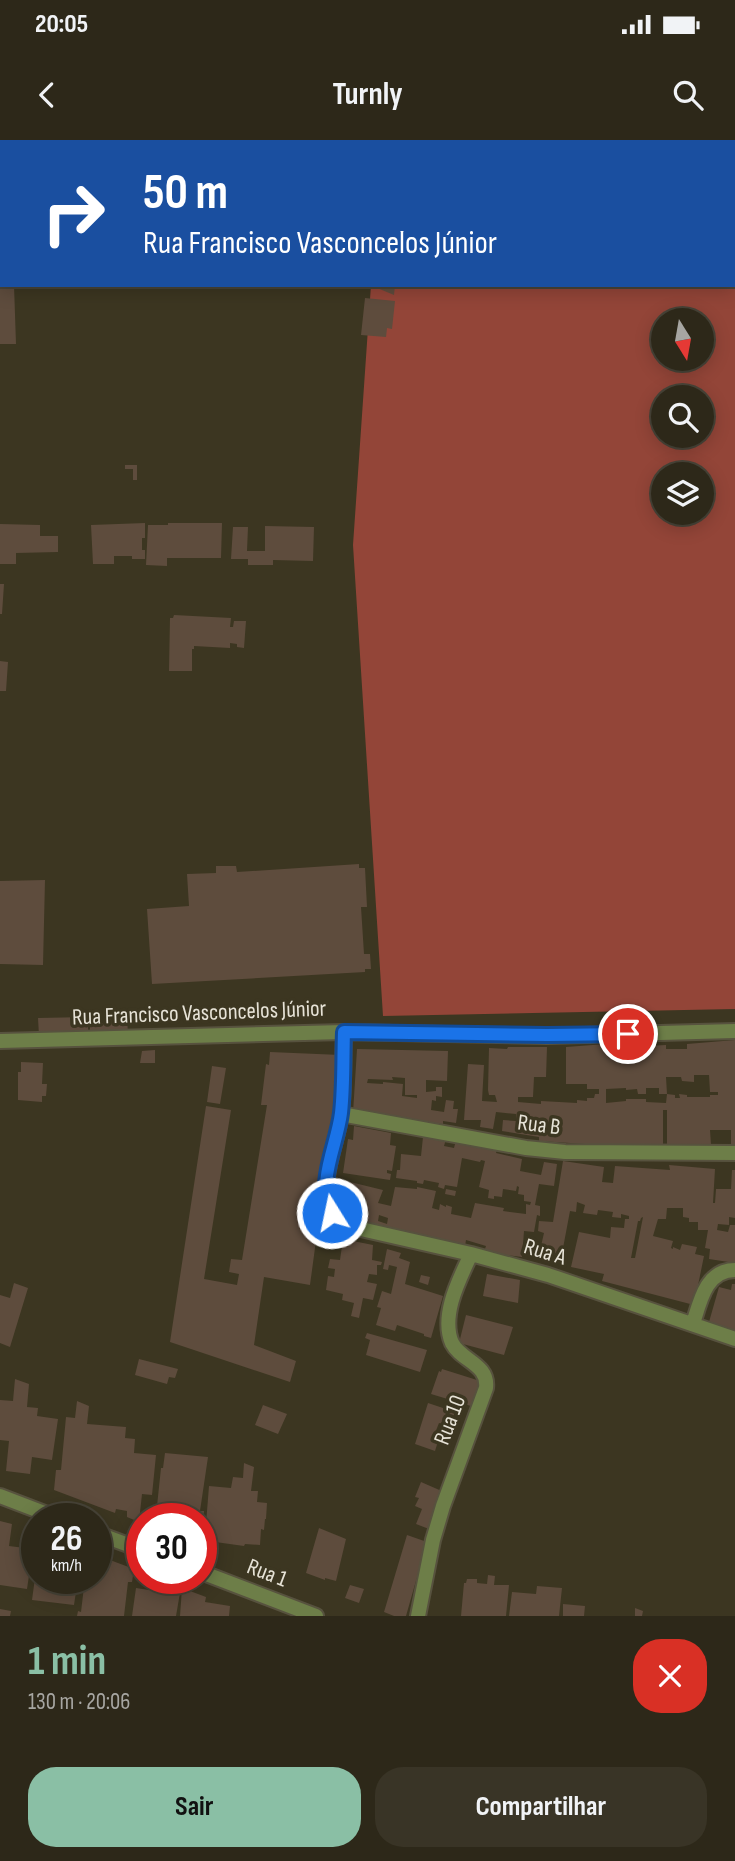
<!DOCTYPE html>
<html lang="pt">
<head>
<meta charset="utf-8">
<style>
	:root { --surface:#2d2819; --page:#393426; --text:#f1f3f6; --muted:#a7a6a2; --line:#484438; --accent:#8abfa5 }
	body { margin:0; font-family:"Sofia Sans Condensed",sans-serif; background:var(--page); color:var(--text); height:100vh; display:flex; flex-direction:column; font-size:26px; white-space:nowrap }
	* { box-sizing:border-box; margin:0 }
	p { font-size:23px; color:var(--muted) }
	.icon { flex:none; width:38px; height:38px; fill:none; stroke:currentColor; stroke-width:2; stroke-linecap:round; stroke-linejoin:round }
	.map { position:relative; height:1476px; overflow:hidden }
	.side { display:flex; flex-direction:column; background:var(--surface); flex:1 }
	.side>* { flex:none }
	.guide { position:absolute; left:0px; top:0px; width:735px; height:147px; box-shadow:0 4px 18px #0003,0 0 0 2px var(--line); background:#1a4fa0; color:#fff; overflow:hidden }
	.needle { width:46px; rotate:169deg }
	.buttons { position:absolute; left:651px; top:168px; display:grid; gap:14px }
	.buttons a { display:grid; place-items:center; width:63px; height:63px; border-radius:50%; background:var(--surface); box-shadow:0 4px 18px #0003,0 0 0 2px var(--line); font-size:35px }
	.speed { position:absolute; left:21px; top:1363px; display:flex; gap:14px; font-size:35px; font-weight:700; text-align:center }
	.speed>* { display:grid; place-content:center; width:91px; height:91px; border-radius:50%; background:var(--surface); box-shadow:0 4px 18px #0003,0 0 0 2px var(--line); line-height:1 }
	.speed small { font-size:18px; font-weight:400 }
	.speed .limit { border:10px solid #d22; background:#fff; color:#111 }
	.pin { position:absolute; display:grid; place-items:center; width:60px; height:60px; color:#fff; margin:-30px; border:4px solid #fff; border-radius:50%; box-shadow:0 2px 7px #0007 }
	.me { position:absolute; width:77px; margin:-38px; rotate:350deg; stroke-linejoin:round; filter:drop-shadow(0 0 5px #0008) }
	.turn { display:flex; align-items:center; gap:24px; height:147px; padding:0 28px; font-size:32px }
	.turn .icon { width:91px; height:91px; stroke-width:2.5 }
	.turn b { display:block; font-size:49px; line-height:60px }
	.round { display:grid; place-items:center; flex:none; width:74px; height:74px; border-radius:28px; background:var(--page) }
	.head { display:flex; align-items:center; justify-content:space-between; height:119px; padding:0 28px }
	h1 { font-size:42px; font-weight:700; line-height:52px; color:var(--accent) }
	.action { display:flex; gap:14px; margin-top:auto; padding:14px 28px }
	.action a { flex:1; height:80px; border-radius:28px; background:var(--accent); color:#111; font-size:28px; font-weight:700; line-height:80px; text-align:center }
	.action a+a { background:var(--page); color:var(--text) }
	.status { display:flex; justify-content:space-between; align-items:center; height:49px; padding:0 35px; background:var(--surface); direction:ltr }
	.status svg { height:19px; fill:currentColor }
	header { display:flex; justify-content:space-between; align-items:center; height:91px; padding:0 28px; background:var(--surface); font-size:32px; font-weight:700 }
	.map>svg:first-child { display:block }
</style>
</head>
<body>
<div class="status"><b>20:05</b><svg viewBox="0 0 49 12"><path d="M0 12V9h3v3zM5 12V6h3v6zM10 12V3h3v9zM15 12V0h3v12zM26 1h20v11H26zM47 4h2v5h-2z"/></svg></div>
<header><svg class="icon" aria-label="back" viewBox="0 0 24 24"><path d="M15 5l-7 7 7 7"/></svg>Turnly<svg class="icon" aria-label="search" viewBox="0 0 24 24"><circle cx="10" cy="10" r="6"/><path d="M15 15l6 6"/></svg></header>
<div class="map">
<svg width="735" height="1476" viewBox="0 0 735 1476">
	<rect width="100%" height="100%" fill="#3c3621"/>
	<path fill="#934538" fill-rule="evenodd" d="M733,28h2v841l-352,7 -30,-471 18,-260h362zM663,180h39v39h-39zM663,257h39v39h-39zM663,334h39v39h-39z"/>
	<path fill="#5e4c3d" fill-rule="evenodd" d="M0,145h14l2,59h-16z
		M370,145h25l-1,10z
		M365,158l30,3 -3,28 -5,-1 -1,9 -25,-2z
		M125,325h12v15h-4v-11h-8z
		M145,383v15h-3v12h3v9h-13v-3h-18v8h-21l-2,-39z
		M168,383h54l-1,35h-54v8l-21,-1 2,-40h20z
		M0,384l40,1v11h18v16l-42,1v11h-16z
		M265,386l49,1 -1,34 -40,-1v5h-25v-6h-17l2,-32h15l-1,24h18z
		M0,444h4l-2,30h-2z
		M174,475l57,3 -1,9h3l1,-6h12l-2,27 -7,-1v-3l-7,-1v5l-36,-2v3h-2v22h-23l1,-53h3z
		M0,521l8,1 -2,29h-6z
		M359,724v4h6l2,39h-6l3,47h6l1,15h-6v3l-213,12 -5,-75 42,-3 -2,-32 29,-1v-7h20l1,6z
		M45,740l-2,85 -43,-1v-83z
		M88,877v18l-49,1 -1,-18z
		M127,877l1,17 -38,1v-17z
		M735,900v105h-4v-15h-21l1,15h-44v-35h-4v35l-78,-1 -46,-3v-4l-37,-6 1,-11 13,1v-7l-20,-2 -3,17 -13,-2 1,-7h-17l4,-56 16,1 -2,36 15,1 -2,-7h-6l-1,-5 1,-42 18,1 1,-2h39l-1,30h-12l-1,20h-15v5l23,2v-3l36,2v-3l10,1v-3h7l1,-4h4v-5h-12v-5h-21v-37l40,-3v4l18,-1 1,3h21v-4l20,-1v4h21v-5zM694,935h15l1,17h8v3h-8v2h-23v-2l-8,-1 1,4h-5v-3l-8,-1 -1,-17h15l1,4 12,1zM626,948v2l11,-1 1,5h8v-6h13v6h8l-1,9 -20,-1v-3h-20v2l-20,2v-14z
		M357,909l91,2 -1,30 -21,-1v12l10,-1v-4h6v10l-6,-1v5l-4,-1 -1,10 13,2 2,-12 8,1 -1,8h5l-2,14 -13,-2v3l-57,-7v-3h-5l-1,2 -27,-3zM392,937l13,1v17h12v3l-15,-2 1,-12 -20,-2v2l-16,-1 1,-4 25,1z
		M155,910v13h-15l2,-12z
		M270,912l71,3 -31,230 -46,-8 -10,68 42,16 -6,21 -120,-40 36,-236 25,4 -27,169 33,6 2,-11 -10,-2 2,-13 11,1 25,-155h-6l5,-41 3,1z
		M21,922l22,1 -1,21h5l-1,12h-4v6l-24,-2v-28h3z
		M212,926l14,2 -6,36 -13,-2z
		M354,986l37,7 -1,12 6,1 -4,25 -5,-1v3l4,1 -1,6 -47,-7 5,-34 5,1z
		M423,997l23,2 -2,7 10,2 2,-8 42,6 -2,7 26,6 -2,12 21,4 3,-13 13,2 -3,22 -15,-2 -4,21 5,1v10l-3,-1 -3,17 -10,-1 -2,26 -38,-5 2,-6 -20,-6 -1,6 -59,-11 -45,-13 6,-22 -24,-6 3,-13 37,9 -5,13 13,3 4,-19 22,2v-2l19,4 -4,17 7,2 1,-6 6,3v-2l6,2 -1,7 20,4 4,-15 29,5 -1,3 23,3v-10l4,1 1,-3 -7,-1v-6l-6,-1 1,-7 -2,-1 -1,5 -13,-2 -1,8 -8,-1v3l-6,-1 1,-8 -10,-3 6,-26 -4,-1 -1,2 -18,-4 -5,29 -12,-2 -1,4 -6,-2 1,-4 -15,-3 -1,4 -6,-1v-2l-21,-3 1,-8h3l1,-16 20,2zM379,1075l9,3 -1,6 -9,-3z
		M563,1021l41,6 -2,15 11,1 2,-17 55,4 -1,-5 46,4 -2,34h2l1,-14h15l1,-19h3v48l-6,-1v8l-11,-1 -1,6 11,2 2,-7h5v38l-26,-4 1,-10 -5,-1 3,-18h-10v-8h-9v-4l-6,-1v-9h-16l-1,11h-8l-5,17 20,5 -2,7 2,1v-2l7,3 2,-6 15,3 -2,7 9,2 -10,49 -92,-24 2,-7 -33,-7 8,-35 31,6 1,-11 13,1 1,-9h4v-3l-8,-2v4l-9,-1 1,-5 -15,-2 -1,5 -14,-2 2,-8 -8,-3 -1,10 -6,-1 -10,53 -22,-5 6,-26 -6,-2 1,-10 14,1zM643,1077l-8,41h-4l7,-37h2l1,-3z
		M446,1049l10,2 -1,5 -10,-2z
		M343,1099l30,6 -1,15 10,2 -1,3h-4v10l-8,-1 -2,8 10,2 -4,16 -10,-2 -4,20 -8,-2 3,-13 -12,-3 1,-6 -17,-4 2,-14 6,1 1,-8 -7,-1 2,-9 10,1z
		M387,1109l14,4 -2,5 11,4 -5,22 38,12 -12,42 -7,-2v-2l-27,-9 -2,6 -19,-6 5,-17 -4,-1 5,-16 9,3 6,-27 -8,-2 -1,5 -5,-1z
		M487,1134l33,6 -2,23 -35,-7z
		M421,1135l9,2 -2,8 -9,-3z
		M14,1143l14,5 -18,59 -10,-4v-48l10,3z
		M732,1144h3v48l-26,-10 10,-35 12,3z
		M466,1175l47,12 -9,28 -45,-12z
		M367,1193l60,17 -7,22 -54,-17 4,-15 -5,-2z
		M139,1219l39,10 -3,9 -6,-1 -2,7 -32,-9z
		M442,1229l35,11 4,4 -7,23 -43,-13 8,-23 2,1z
		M15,1239l14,5 -2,23 11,1 -1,8 21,3 -6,41 -20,-3 -2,17 -24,-3 3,-30 -9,-1v-40l13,1z
		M77,1261l12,5 -2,18 39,3 -1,11 10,1 -1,14 22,2 -4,40 -10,-1 -3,28 -12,-5v-6l-11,-2 -1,4 -61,-23 2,-20h5l5,-53 9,1z
		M428,1263l27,9 -2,5 -7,-2 -3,9 -4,-1 -4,10 5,2 -5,16 -20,-7z
		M263,1265l24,9 -9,20 -23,-9z
		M165,1313l43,4 -8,54h4l-1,8h-51l2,-14 3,1 4,-38h2z
		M244,1323l10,4 -3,24h7l-1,11 10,1 -1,16h-1l-1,11 -3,-1 -1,16 -15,-1 -1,2 -43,-6v-17l5,1 3,-38 22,2 2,-11 10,1z
		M421,1342l23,10 -15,37 -13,-5 6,-15 -7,-3 4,-8 -4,-1z
		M0,1381l12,3 -3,22 24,3 -6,40 -27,-4z
		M319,1388l27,11 -10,42 -11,-3v2l-19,-7z
		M407,1395l20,7 -21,74h-12l-10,-4z
		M96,1419l13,2 1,-1 24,9 -2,13h-4l-4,34h-47l1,-5 3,1 4,-34h11z
		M488,1435l7,1 -1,9h15l-3,31h-45l3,-33h2l1,-4h10v4l10,1z
		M35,1438h43l-4,27 -42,-5z
		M158,1438l23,9 -5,29h-44l4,-28 20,3z
		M350,1445l14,4 -5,14 -14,-5z
		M537,1446l25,2 -3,28h-50l3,-24 24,2z
		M182,1448l24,9 -1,5 25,4 -1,10h-49z
		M563,1464l22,2 -1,10h-21z
		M635,1468l8,3 -1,5h-7z
		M0,1469l11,2 -1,5h-10z"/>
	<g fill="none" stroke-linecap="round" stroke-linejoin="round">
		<defs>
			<path id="street" d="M344,892c-1,27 0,55 -3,82 -5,35 -36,96 11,113l119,27 77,21 187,64
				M0,901l344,-9 203,4 188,-5
				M341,974l185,34 39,4 170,1
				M693,1184c7,-23 13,-54 42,-54
				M0,1356l60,23
				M96,1393l46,17
				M201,1432l115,44
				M418,1476l15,-76 10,-34 43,-118c3,-24 -25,-27 -34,-45 -12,-28 8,-65 19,-89"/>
		</defs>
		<use href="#street" stroke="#57523e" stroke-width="18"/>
		<use href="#street" stroke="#6d7e48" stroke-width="14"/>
	</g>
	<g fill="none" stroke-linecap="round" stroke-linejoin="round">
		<defs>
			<path id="route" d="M332,1073c-16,-31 5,-67 9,-100 3,-27 2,-54 3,-81l203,3 81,-1"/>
		</defs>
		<use href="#route" stroke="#114b97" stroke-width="18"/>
		<use href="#route" stroke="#1a73e8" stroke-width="12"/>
	</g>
	<g text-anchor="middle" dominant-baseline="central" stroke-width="7" stroke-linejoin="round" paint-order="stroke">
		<g font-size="23" fill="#e7e3d7" stroke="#3c3621">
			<text transform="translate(199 873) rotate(-2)">Rua Francisco Vasconcelos Júnior</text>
			<text transform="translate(539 985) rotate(7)">Rua B</text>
			<text transform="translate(545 1112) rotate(17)">Rua A</text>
			<text transform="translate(450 1280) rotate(-69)">Rua 10</text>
			<text transform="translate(267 1433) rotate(21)">Rua 1</text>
		</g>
	</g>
</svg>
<div class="buttons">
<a><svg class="needle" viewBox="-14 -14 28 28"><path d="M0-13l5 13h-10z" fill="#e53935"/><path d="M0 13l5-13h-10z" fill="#a7a6a2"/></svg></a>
<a><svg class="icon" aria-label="search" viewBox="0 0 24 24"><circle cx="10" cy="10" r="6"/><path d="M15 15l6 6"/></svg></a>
<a><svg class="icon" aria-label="layers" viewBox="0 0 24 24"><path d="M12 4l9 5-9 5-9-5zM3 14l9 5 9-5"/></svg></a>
</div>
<div class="speed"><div>26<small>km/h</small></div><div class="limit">30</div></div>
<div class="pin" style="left:628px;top:894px;background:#d93025"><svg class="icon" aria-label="arrive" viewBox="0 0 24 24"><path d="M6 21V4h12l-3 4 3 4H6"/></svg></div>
<svg class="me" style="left:332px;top:1073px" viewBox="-20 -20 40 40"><circle r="17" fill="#1a73e8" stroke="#fff" stroke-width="3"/><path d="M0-11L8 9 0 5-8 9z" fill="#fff"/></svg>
<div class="guide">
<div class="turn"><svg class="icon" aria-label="right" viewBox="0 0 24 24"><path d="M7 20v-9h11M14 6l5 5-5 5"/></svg><div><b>50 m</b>Rua Francisco Vasconcelos Júnior</div></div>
</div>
</div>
<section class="side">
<div class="head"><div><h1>1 min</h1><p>130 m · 20:06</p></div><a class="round" style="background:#d93025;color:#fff"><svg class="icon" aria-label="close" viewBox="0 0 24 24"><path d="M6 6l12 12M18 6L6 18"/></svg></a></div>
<div class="action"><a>Sair</a><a>Compartilhar</a></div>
</section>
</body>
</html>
